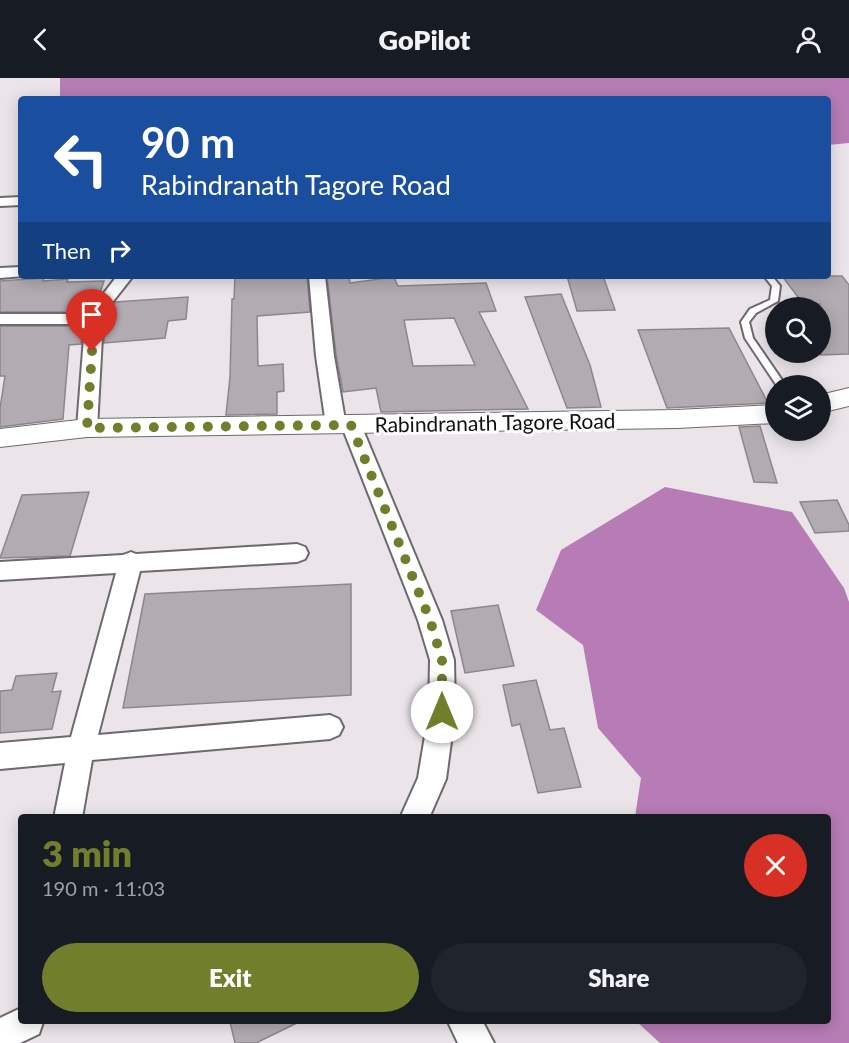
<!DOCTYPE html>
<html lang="en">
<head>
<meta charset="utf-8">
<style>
	:root { --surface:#171b24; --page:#20242c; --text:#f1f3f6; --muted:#9ea1a6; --accent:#717f2c }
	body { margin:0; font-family:Lato,sans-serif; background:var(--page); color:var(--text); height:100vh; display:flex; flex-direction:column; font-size:22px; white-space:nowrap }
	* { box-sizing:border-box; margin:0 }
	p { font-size:20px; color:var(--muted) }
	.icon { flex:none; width:33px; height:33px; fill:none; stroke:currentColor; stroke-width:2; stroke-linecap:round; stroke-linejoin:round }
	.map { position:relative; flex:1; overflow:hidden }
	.details { position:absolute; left:18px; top:736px; width:813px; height:210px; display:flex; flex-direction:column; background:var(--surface); border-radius:6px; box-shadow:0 3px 15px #0003 }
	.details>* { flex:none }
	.banner { position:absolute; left:18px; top:18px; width:813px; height:183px; border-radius:6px; box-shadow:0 3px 15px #0003; background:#1a4fa0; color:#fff; overflow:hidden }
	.controls { position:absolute; left:765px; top:219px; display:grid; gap:12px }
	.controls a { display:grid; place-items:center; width:66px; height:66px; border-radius:50%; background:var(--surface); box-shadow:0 3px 15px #0003; font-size:30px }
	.pin { position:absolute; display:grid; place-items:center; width:51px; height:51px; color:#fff; margin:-62px -26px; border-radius:50% 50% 50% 0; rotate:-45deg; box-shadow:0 0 6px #0007 }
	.pin .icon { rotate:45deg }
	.me { position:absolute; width:66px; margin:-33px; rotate:0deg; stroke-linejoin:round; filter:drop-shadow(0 0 4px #0008) }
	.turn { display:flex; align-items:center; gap:21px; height:126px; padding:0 24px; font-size:27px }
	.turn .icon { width:78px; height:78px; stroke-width:2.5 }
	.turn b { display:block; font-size:42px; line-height:51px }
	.then { display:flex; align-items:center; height:57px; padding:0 24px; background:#0003; gap:12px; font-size:22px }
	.round { display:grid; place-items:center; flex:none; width:63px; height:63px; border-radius:32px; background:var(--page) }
	.head { display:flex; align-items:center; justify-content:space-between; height:102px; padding:0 24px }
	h1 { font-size:36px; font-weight:800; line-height:45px; color:var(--accent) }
	.button { display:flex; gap:12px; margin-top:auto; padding:12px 24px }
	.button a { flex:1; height:69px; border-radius:36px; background:var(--accent); color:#fff; font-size:24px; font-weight:800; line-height:69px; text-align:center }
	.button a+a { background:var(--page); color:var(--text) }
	header { display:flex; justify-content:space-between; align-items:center; height:78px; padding:0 24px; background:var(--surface); font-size:27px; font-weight:800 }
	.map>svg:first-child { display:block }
</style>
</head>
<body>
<header><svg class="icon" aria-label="back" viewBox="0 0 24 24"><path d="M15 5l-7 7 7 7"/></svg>GoPilot<svg class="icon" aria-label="person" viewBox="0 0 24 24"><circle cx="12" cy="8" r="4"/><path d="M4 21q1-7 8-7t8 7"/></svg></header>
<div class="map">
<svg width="849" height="965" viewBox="0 0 849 965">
	<rect width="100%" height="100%" fill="#ebe5ea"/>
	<path fill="#b77cb5" d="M60,0h789v65l-21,2v-46h-768z
		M665,409l127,25 52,76 5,14v441h-189l-23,-21h191v-204l-193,-1 6,-39 -43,-50 -15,-83 -47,-35 25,-60z"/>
	<path fill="#b2acb2" stroke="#8d878c" stroke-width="1.5" fill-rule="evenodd" d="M235,198h72l3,36 -53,4 1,50 25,-2 1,27 -7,1v22l-51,1 4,-38 2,-78h2z
		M327,198h22l1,7 44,-6 4,9 88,-3 10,28 -17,1 49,97 -147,3 -5,-24 -33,4 -7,-38zM454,240l21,47 -62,1 -9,-46z
		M567,198h36l12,34 -38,1z
		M782,198h60l7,9v69l-29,1v-51l-16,1z
		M44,200l-1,3 25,-2 -1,3 37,-1 -5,15 -12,16h-87v-31z
		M561,216l29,71 11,42 -34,1 -42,-111z
		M188,219l-2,22 -18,2 -3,17 -61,5 1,-23 10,-18z
		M0,248h83l-2,18 -12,1 -6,74 -63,8v-19l5,-32h-5z
		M729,250l39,75 -101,5 -29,-78z
		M760,348l17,57 -23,-1 -15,-55z
		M89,414l-19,64 -70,2 22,-63z
		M837,422l12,25v6l-34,2 -15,-31z
		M351,506v111l-228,13 22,-114z
		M498,527l16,61 -49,7 -14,-62z
		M57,595l-5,19 9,-1 -9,38 -52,4v-42l12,-1 4,-14z
		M536,602l14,50 14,-2 17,59 -43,6 -18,-69 -8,2 -9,-41z
		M230,944h69l-43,21h-21z"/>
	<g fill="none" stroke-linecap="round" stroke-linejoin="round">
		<defs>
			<path id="lane" d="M764,198h8l8,10 -2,15 -22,12 -7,9 4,16 33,48h-9l-32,-48 -4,-16 9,-13 20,-9 2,-14z"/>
			<path id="street" d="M21,119v8l-21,1v-8z
				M21,189v9h3l-24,2v-10z
				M117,198h16l-26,33 -4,10 -6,109 -3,5 -7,2 -7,-2 -3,-5 8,-104h-85v-10h88z
				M309,198h16l9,80 11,64h13l3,5 81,195 12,40 1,52 -9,67 -17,39h-29l18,-40 11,-66 1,-52 -12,-40 -75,-191 -7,3 -7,-2 -3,-5 -10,-69z
				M297,466l8,3 3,6 -3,6 -8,3 -157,9 -42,164 232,-20 9,4 4,8 -4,8 -9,4 -238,21 -10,58h-28l11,-55 -65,6v-26l71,-6 45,-164 -116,7v-18l123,-7 8,-3 5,2z
				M21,930v14h22l-4,12 -19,9h-20v-25z
				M448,944h35l11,21h-36z"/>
			<path id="secondary" d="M849,310v18l-29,7v-18z
				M776,327v18l-99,5 -590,9 -87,10v-18l87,-10 590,-9z"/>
		</defs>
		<use href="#lane" stroke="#6e696e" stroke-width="4"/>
		<use href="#street" stroke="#6e696e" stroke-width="4"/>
		<use href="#secondary" stroke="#6e696e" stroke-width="2"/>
		<use href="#lane" fill="#fff" fill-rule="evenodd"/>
		<use href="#street" fill="#fff" fill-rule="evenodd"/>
		<use href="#secondary" fill="#fff" fill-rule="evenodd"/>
	</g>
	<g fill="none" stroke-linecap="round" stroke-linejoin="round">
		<path stroke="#717f2c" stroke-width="10" stroke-dasharray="0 18" d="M92,273l-5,77 264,-3 79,195 12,40v52"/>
	</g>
	<g text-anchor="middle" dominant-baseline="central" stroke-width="6" stroke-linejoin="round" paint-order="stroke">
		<g font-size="21" fill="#110f10" stroke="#fff">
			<text transform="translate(495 344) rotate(-1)">Rabindranath Tagore Road</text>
		</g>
	</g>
</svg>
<div class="controls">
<a><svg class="icon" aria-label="search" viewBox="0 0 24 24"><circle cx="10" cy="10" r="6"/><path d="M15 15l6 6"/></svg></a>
<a><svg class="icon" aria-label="layers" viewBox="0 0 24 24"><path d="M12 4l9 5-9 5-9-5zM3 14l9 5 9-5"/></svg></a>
</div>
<div class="pin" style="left:92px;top:273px;background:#d93025"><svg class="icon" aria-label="arrive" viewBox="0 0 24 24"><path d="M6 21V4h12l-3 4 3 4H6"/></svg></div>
<svg class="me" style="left:442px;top:634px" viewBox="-20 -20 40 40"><circle r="19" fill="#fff"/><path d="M0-13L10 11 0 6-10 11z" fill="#717f2c"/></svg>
<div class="banner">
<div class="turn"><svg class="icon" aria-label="left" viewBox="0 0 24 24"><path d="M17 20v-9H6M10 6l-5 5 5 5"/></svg><div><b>90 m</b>Rabindranath Tagore Road</div></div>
<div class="then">Then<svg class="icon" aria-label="right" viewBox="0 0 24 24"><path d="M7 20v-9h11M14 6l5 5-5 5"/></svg></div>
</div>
<section class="details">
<div class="head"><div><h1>3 min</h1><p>190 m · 11:03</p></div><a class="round" style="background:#d93025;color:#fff"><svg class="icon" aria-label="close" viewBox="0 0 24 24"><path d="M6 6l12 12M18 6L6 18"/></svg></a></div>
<div class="button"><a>Exit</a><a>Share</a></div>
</section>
</div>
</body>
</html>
